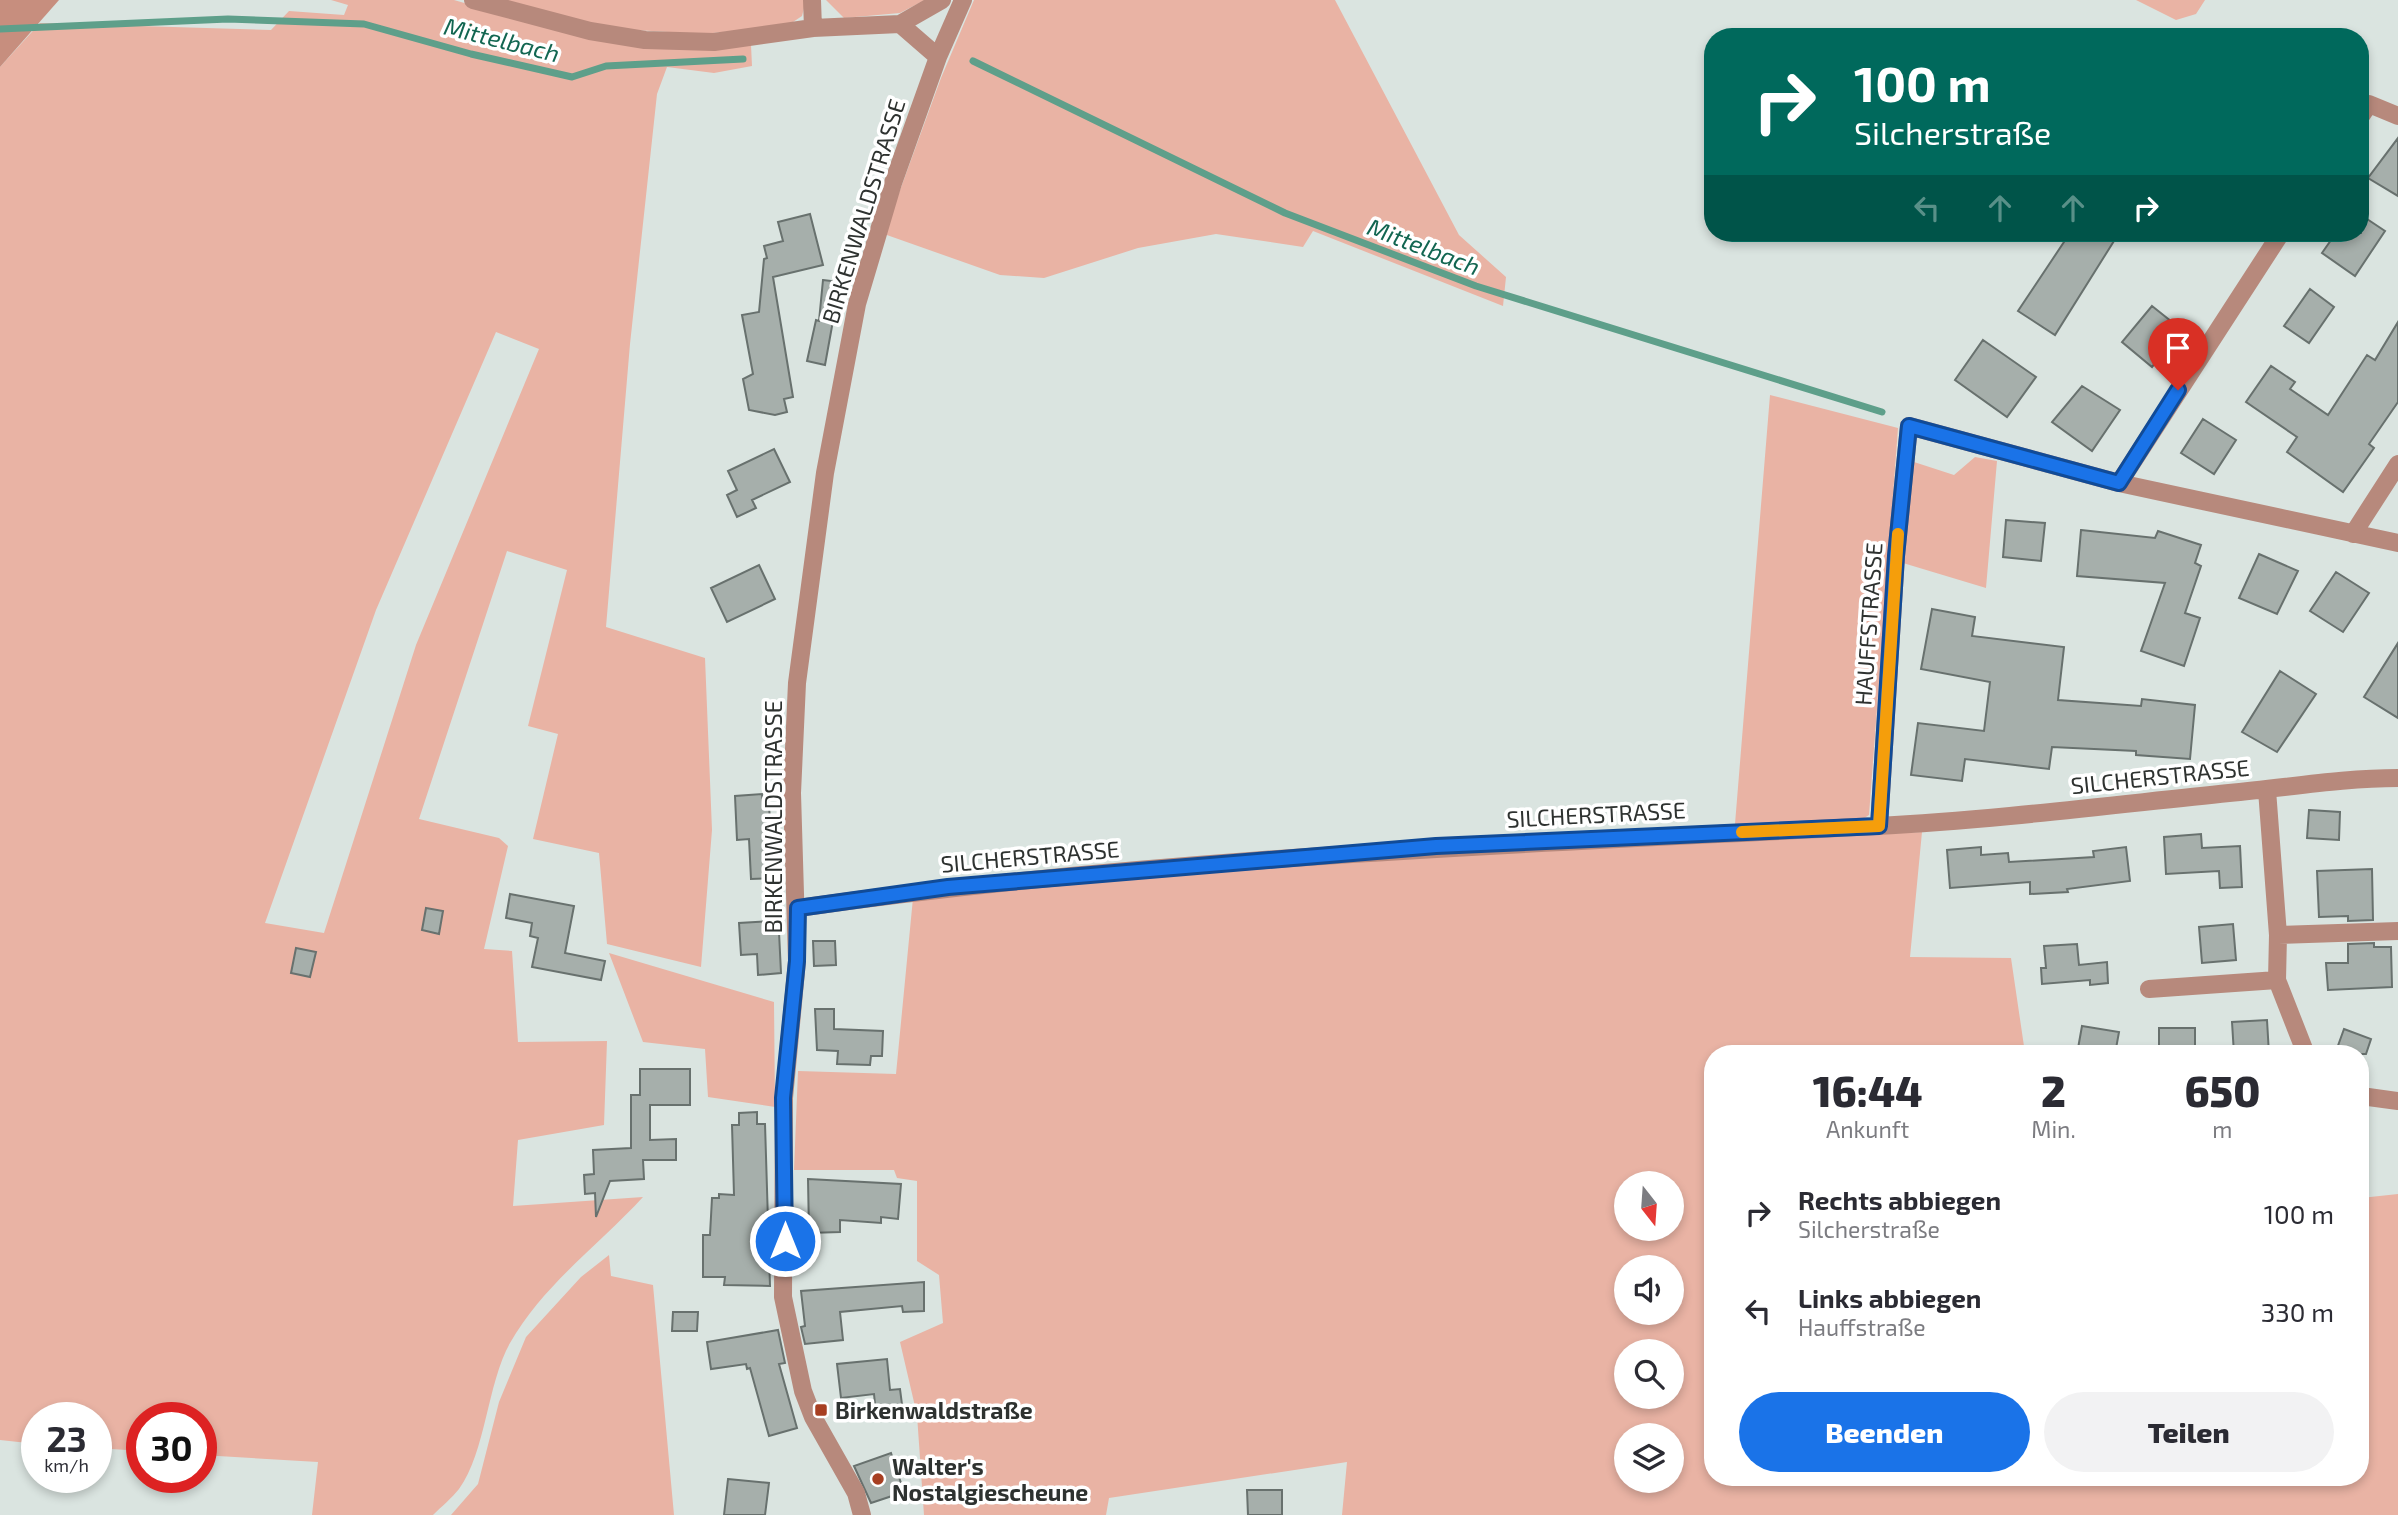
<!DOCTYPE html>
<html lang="de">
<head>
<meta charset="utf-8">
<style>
	:root { --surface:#fff; --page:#f2f2f3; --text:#2b2b33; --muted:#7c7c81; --accent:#1a73e8 }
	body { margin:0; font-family:"Exo 2",sans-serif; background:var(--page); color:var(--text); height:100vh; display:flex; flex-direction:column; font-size:26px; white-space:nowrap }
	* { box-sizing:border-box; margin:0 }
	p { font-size:23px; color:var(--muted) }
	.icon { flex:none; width:38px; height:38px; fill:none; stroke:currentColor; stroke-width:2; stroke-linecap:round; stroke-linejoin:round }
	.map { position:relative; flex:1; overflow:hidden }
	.drawer { position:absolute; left:1704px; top:1045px; width:665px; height:441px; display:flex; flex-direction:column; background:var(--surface); border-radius:28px; box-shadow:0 4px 10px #0003 }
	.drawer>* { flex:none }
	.hud { position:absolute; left:1704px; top:28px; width:665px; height:214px; border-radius:28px; box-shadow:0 4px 10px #0003; background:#00695c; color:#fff; overflow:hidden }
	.needle { width:46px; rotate:163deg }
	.buttons { position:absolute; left:1614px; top:1171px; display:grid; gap:14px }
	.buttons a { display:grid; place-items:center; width:70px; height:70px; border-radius:50%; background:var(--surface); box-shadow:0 4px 10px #0003; font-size:35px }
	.speed { position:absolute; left:21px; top:1402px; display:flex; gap:14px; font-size:35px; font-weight:700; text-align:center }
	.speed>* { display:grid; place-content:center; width:91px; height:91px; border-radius:50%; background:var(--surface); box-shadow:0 4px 10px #0003; line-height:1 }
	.speed small { font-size:18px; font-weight:400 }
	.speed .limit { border:10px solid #d22; background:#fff; color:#111 }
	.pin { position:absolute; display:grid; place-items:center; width:60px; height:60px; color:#fff; margin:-72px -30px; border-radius:50% 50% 50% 0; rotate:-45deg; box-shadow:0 0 7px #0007 }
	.pin .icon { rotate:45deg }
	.me { position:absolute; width:77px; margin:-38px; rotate:0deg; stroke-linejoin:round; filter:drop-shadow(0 0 5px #0008) }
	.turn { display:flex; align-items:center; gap:24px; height:147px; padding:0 35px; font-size:32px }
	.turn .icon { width:91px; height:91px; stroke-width:2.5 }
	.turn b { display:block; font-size:49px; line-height:60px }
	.lanes { display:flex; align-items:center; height:66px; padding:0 35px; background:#0003; justify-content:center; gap:35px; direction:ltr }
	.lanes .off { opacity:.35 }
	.eta { display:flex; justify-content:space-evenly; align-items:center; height:119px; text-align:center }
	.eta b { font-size:42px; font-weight:800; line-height:49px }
	.button { display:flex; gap:14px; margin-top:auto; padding:14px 35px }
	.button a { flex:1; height:80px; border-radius:42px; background:var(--accent); color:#fff; font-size:28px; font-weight:800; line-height:80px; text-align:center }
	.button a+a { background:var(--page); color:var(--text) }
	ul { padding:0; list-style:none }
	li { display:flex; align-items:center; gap:21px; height:98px; padding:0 35px }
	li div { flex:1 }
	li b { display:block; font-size:26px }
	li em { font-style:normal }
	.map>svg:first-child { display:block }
</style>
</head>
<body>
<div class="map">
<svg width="2398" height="1515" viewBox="0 0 2398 1515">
	<rect width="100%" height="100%" fill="#dae4e0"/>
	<path fill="#e9b3a4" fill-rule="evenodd" d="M331,0h123l65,19 232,26 1,21 -38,7 -47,-6 -10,27 -27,250 -24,283 99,31 7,172 -11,137 -94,-23 -8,-91 -66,-14 25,-105 -30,-8 39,-156 -60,-19 -88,268 80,19 9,8 -24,103 28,2 6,91 89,-1 -3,84 -86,15 -5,66 130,-9c-44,48 -100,88 -133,146 -23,41 -24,109 -51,146 -7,9 -18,18 -26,26h-121l6,-53 -117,-7v-37h-59v33l-46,-3v-30h-59v26l-37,-4v-1373l40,-44 231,7 18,-19 55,4 4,-10zM496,332l43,17 -123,296 -92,288 -59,-10 111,-313z
		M494,0h312l-4,16 -15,10 -85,8 -84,-5z
		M826,0h99l-25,13 -56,5z
		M974,0h361l124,235 47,42 -3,29 -190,-75 -10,16 -87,-13 -78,14 -94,30 -44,-3 -116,-41 57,-156z
		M2136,0h69l-9,14 -20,6z
		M1770,395l128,33 -29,387 -14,9h-120z
		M1975,457l22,4 -11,127 -83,-25 11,-101 40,13z
		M1922,832l-12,125 101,1 14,95 -312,1v423h648v-279l37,-4v321h-1056l5,-53 -238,36 -3,17h-182l-7,-100 -17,-73 43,-19 -4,-48 -22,-14v-80l-20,-3 -3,-8h-100l4,-99 98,3 17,-176c336,-33 672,-51 1009,-66zM1626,1183h45v45h-45zM1626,1267h45v45h-45zM1626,1351h45v45h-45zM1626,1435h45v45h-45z
		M609,953l165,49 1,105 -67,-10 -3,-48 -62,-7z
		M609,1255l2,21 42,9 21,230h-223l27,-31 21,-82 27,-65 55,-60z"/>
	<path fill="#c78e7e" d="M0,0h59l-59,67z"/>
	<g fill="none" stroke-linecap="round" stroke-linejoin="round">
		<path stroke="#5e9f8a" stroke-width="7" d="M0,29l228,-10 136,5 107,30 101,23 34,-11 137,-7
			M973,61l312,152 191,73 406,126"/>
	</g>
	<path fill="#a6afab" stroke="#68716e" stroke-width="2" d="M2398,138v58l-30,-18z
		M810,214l13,51 -50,12 20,120 -9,2 3,13 -12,3 -26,-5 -6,-31 10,-5 -11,-59 17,-3 5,-53 3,-1 -3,-12 19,-5 -5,-19z
		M2361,215l24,16 -30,45 -33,-23 14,-20h25z
		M2070,233h49l-64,102 -37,-24z
		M823,280l17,2 -15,83 -18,-4 9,-41 3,1z
		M2310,289l24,18 -25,36 -25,-17z
		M2152,306l30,24 -30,37 -30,-25z
		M2398,322v80l-29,42 5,4 -31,44 -56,-40 10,-15 -51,-35 25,-36 24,16 -5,7 38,26 39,-60 8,5z
		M1983,340l53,37 -29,40 -52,-37z
		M2082,386l38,24 -28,41 -40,-29z
		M2203,419l33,21 -22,34 -33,-21z
		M774,449l16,33 -38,18 4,8 -19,9 -10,-22 10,-5 -9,-19z
		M2006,520l39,3 -4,38 -38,-4z
		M2081,530l74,8 3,-7 43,14 -6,18 6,3 -16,47 15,5 -16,48 -43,-15 24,-68 -88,-7z
		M2259,554l39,17 -21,43 -38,-16z
		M759,565l16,34 -48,23 -16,-34z
		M2336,572l33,21 -26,39 -33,-21z
		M1932,609l43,8 -3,19 92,11 -6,53 83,6 1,-7 53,6 -5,54 -54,-4v-4l-84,-4 -3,22 -84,-10 -3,22 -51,-6 7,-52 66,8 6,-49 -69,-13z
		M2398,643v75l-34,-21z
		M2280,671l36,23 -39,58 -35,-20z
		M762,794l1,13h6l6,71 -24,1 -2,-40 -12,1 -2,-44z
		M2309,810l31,2 -1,28 -32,-2z
		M2201,834l1,14 38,-2 2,41 -22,1 -1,-17 -53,3 -2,-37z
		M1981,847v8l27,-2 1,9 85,-5 -1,-6 33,-4 4,34 -63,8 1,3 -38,2v-12l-80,6 -3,-38z
		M2372,869l1,51 -25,1v-5l-29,1 -2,-46z
		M510,894l64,12 -9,47 40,8 -4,19 -69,-13 6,-29 -8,-2 2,-13 -26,-5z
		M426,908l17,3 -4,23 -17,-4z
		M772,921v11h7l2,41 -23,2 -1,-21 -16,1 -2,-32z
		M2233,924l3,36 -34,3 -3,-36z
		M813,941h22l1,24 -22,1z
		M2374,943v4h17l1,40 -64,3 -2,-27h22v-19z
		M2077,944l2,21 28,-3 1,21 -18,2v-5l-48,4 -1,-16h5l-2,-22z
		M296,948l20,4 -6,25 -19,-4z
		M815,1009h19v20l49,2 -1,25h-11l-1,9 -33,-1 1,-13 -21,-1z
		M2267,1020l2,34h-35l-2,-32z
		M2082,1026l37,6 -4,22h-38z
		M2159,1028h36v26h-36z
		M2344,1029l27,10 -5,15h-31z
		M640,1069h50v36h-40v35l26,-1v21h-33l1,19 -34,2 -14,36 -1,-24 -10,1 -1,-19 10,-1 -1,-24 38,-2v-53h9z
		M757,1112v12h8l5,162 -46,-1 1,-8h-22v-42h7l2,-37h7v-4l15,1 -2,-70h7v-12z
		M808,1179l93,5 -3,35 -17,-2v6l-41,-3v12l-31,1z
		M924,1282v29l-21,1 -1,-6 -62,6 3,28 -38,4 -4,-17 4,-1 -4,-35z
		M673,1312h25l-1,19h-25z
		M778,1330l7,33 -6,1 18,64 -28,8 -19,-68 -3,1 -1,-5 -35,5 -4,-27z
		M887,1359l3,31 10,-1 3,23 -27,2 -2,-20 -33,4 -4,-34z
		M891,1453l13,39 -33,11 -17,-37z
		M728,1479l41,4 -4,32h-41z
		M1247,1490h35v25h-34z"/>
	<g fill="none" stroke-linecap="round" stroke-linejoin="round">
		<path stroke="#b7897c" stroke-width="18" d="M473,0l117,31 55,9 69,2 99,-14 87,-4 42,-24
			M812,0l1,28
			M900,24l38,33
			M2361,116l8,-12 29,12
			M2119,483l162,-250
			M2353,534l45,-70
			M2267,790l11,145 -1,45 29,74
			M1879,826l17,-270 13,-130 210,57 279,60
			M798,908c357,-51 718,-63 1078,-82 118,-6 236,-21 353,-33 57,-5 112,-15 169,-15
			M2278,935l120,-4
			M2149,989l128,-9
			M2361,1096l37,5
			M862,1515l-6,-22 -43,-76 -10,-26 -20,-94 1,-199 13,-137 -5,-168 5,-110 28,-210 32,-169 36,-121 45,-126 25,-57"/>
	</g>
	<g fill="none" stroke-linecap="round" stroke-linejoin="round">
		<defs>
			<path id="route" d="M785,1241l-2,-143 14,-137 1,-53 150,-21 488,-41 443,-20 17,-270 13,-130 210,57 59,-93"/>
		</defs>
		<use href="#route" stroke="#114b97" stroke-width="18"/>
		<use href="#route" stroke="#1a73e8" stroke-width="12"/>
		<path stroke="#f59e0b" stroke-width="12" d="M1742,832l137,-6 19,-292"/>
	</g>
	<g fill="#a73f22" stroke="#fff" stroke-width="2.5">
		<rect x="814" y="1403" width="14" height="14" rx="3.5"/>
		<circle cx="878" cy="1479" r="7"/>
	</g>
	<g text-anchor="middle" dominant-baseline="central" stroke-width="7" stroke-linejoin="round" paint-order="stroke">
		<g font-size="23" fill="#2e3230" stroke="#fff">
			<text transform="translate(863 211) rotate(-73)">BIRKENWALDSTRASSE</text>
			<text transform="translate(1868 624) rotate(-86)">HAUFFSTRASSE</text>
			<text transform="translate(2160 776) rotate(-6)">SILCHERSTRASSE</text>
			<text transform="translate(1596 814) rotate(-3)">SILCHERSTRASSE</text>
			<text transform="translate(773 817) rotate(-90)">BIRKENWALDSTRASSE</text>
			<text transform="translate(1030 856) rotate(-5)">SILCHERSTRASSE</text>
		</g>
		<g font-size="23" font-weight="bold" fill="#2e3230" stroke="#fff" text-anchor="start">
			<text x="835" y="1410">Birkenwaldstraße</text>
			<text x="892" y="1466">Walter's<tspan x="892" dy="26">Nostalgiescheune</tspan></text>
		</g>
		<g font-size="24" font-style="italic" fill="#126651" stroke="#fff">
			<text transform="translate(502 39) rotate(14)">Mittelbach</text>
			<text transform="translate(1424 246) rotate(21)">Mittelbach</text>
		</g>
	</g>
</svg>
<div class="buttons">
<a><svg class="needle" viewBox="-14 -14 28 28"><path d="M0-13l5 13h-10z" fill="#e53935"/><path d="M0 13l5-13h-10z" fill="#7c7c81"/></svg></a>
<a><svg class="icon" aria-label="sound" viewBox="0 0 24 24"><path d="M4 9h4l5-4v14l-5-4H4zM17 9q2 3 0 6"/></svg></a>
<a><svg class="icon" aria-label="search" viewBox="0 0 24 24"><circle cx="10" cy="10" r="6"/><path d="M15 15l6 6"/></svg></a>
<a><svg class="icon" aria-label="layers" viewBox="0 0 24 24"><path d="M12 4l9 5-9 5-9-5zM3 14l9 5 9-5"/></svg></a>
</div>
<div class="speed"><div>23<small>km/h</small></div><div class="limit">30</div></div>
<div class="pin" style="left:2178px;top:390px;background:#d93025"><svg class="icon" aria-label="arrive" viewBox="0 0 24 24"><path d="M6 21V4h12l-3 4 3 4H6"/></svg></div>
<svg class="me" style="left:785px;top:1241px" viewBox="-20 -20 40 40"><circle r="17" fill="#1a73e8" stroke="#fff" stroke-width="3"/><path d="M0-11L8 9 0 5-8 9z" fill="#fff"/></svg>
<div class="hud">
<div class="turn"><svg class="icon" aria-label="right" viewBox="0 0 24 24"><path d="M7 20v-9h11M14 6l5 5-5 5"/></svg><div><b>100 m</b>Silcherstraße</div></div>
<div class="lanes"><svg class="icon off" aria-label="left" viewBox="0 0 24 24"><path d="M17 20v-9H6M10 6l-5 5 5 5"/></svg><svg class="icon off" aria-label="ahead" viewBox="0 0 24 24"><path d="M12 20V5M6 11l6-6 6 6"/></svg><svg class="icon off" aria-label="ahead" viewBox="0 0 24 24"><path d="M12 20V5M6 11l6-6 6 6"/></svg><svg class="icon" aria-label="right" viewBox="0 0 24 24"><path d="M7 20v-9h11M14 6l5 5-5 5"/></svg></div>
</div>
<section class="drawer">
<div class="eta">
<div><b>16:44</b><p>Ankunft</p></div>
<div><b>2</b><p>Min.</p></div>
<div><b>650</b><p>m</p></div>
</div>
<ul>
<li><svg class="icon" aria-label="right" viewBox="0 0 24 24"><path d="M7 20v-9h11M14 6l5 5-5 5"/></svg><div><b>Rechts abbiegen</b><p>Silcherstraße</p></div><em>100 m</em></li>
<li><svg class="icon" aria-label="left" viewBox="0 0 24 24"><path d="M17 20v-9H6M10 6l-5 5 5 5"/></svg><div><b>Links abbiegen</b><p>Hauffstraße</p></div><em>330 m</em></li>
</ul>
<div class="button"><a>Beenden</a><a>Teilen</a></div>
</section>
</div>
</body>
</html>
